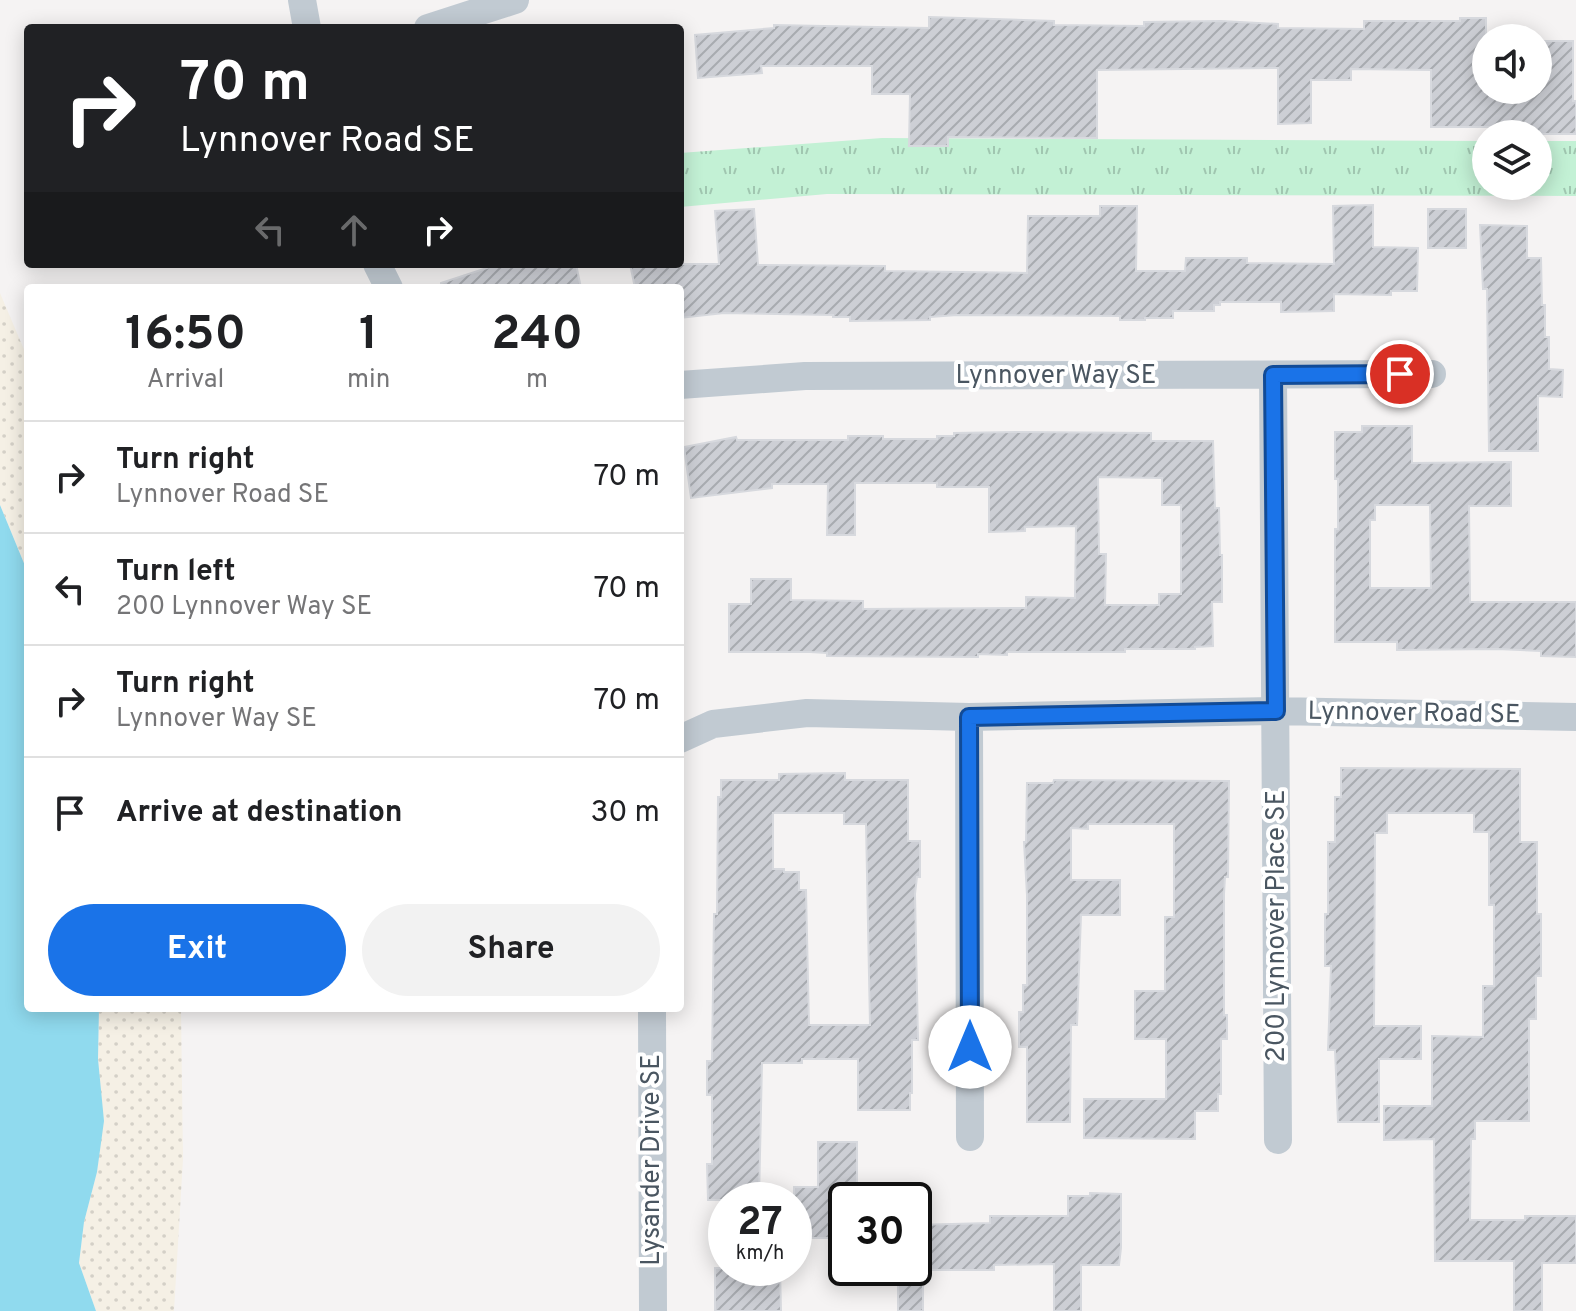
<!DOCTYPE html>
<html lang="en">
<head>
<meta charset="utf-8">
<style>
	:root { --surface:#fff; --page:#f2f2f2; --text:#202124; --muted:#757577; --line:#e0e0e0; --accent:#1a73e8 }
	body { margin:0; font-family:Overpass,sans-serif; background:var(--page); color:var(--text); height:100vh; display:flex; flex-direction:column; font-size:30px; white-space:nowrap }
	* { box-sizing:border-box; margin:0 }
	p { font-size:26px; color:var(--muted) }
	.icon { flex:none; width:44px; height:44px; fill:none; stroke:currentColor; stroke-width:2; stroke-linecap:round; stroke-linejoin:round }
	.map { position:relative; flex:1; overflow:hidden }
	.sheet { position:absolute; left:24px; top:284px; width:660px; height:728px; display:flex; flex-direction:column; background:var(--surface); border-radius:8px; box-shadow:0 4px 20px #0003 }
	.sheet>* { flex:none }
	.banner { position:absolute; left:24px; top:24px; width:660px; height:244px; border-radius:8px; box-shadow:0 4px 20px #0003; background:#202124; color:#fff; overflow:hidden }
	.fabs { position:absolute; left:1472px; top:24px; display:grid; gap:16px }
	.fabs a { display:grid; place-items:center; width:80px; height:80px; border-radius:50%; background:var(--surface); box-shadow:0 4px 20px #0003; font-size:40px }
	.speed { position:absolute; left:708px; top:1182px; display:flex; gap:16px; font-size:40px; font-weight:700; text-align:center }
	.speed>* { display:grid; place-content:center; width:104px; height:104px; border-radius:50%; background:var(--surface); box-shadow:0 4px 20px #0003; line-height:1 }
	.speed small { font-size:20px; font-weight:400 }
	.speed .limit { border:4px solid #111; border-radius:12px; background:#fff; color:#111 }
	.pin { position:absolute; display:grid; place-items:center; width:68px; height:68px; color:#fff; margin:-34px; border:4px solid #fff; border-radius:50%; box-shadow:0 2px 8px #0007 }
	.me { position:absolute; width:88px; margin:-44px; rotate:0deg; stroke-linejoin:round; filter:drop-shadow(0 0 6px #0008) }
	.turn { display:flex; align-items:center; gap:28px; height:168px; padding:0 24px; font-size:36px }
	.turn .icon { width:104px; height:104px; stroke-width:2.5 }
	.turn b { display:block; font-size:56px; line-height:68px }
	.lanes { display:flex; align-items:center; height:76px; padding:0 24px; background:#0003; justify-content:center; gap:40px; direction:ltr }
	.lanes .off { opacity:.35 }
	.eta { display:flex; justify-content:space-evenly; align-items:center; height:136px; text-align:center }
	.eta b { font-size:48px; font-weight:700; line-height:56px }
	.action { display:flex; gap:16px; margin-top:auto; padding:16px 24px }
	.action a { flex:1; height:92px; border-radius:48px; background:var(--accent); color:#fff; font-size:32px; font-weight:700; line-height:92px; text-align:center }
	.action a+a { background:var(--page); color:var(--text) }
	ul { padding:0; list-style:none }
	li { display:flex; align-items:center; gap:24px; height:112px; padding:0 24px; border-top:2px solid var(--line) }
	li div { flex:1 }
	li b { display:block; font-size:30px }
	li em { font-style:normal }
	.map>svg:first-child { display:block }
</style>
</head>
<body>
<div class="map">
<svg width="1576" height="1311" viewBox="0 0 1576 1311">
	<defs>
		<pattern id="sand-dots" width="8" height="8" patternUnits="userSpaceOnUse" patternTransform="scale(2)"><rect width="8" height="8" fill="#f5f0e5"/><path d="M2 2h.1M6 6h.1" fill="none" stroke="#d4d0c7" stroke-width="1.8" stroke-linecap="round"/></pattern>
		<pattern id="park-tufts" width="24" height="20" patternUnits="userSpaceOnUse" patternTransform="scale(2)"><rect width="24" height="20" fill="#c3f1d5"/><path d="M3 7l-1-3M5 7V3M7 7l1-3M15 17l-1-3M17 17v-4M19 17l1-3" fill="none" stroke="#a0c6b0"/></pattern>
		<pattern id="building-hatch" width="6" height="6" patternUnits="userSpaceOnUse" patternTransform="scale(2)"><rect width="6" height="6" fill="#cdcfd5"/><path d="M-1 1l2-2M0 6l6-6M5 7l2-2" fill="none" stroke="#a8abb0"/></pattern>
	</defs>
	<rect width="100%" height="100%" fill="#f5f3f3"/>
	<path fill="url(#sand-dots)" d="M0,293l28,66v214l-28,-68z
		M99,1008h82l2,151 -9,152h-78l-17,-48 5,-41 13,-50 6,-51 -5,-62z"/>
	<path fill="url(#park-tufts)" d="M882,138l604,3v45h52v-45h38v55l-749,-2 -147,13v-54z"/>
	<path fill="#90daee" d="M0,505l28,68v435h71l-1,51 6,62 -7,51 -13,50 -5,41 17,48h-96z"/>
	<path fill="url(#building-hatch)" stroke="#d7d9de" stroke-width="2" fill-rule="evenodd" d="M929,17l125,4v4l90,1v-4l77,-1 57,3v4l86,1v-8h96v-3h26v74h52v-51h35v60h3v33h-80v-7h-65v-57l-80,-1v11h-40v43l-33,1v-56l-181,2v68l-149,-1v9h-39l1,-52h-38v-28h-111l1,7 -64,5 -3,-43 79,-7v-3l155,3z
		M1373,205v42l45,1 -1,43h-26v4l-57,-1v17l-53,1v-10h-61v3h-6v6h-41v7h-28v2h-25v-4l-163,-1 -27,2v3l-80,1v-4h-17v-2l-109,-2 -44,5v-30h-45l-5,-24h89l-4,-53 39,-2 4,56 127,1v5l142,2 1,-57h72v-10h37l-1,65h49l1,-13h61v5l87,1 -1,-58z
		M1428,209h38v39h-38z
		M1480,225l47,1v32h14l1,47h3v32h4v32l14,1 -1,27 -24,-1v55h-49l-2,-162h-4z
		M499,264h77l5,24h-140v-5z
		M1362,426h50v37l99,-1v44h-42l1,96h106v55l-35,-1v-5l-44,-2 -100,1v-8h-62v-113h3v-50h-3v-47h27zM1375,505h55l1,83h-61v-68h5z
		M1016,432l135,1v8h62l2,67h4l1,47h2v47h-10l1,44 -18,1v2h-70v3h-118v3l-29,-1v3l-151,-1v-3l-17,-1h-81v-48h22v-25h40v21l72,1v8l163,-1v-11l49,1 1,-72 -51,1v4l-36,1v-45h-52v-4h-82v52h-28l1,-51h-56v4l-81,10 -7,-51 52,-10 1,3h111v-4h35v3h54v-3h17v-3zM1098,477l64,1v27h19v89h-22v11h-54l1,-51h-7z
		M1341,768l179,1v73h17v72h4v62h-5v43h-7v102h-54v18h-4l-1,81h55v-4h51v47h-34v48h-28v-50h-79l-1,-122 -50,1v-34h48v-70l51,1v-51h11v-81h-5v-73h-15v-19h-87v20h-12l-1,193h47v33h-42v63h-41l-3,-72h-7l3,-84h-6v-52h3v-72h7v-45h6z
		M845,773v7h63v61h12v36h-3l-2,17 3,146h-6v53h-2v17h-52v-51h-56v4h-40l-3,137h-51l-1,-36h5v-69h-5v-34h5l2,-147h3l1,-117h3v-17h58v-6zM773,813h71v11h22l4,201h-61l-3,-135h-7v-18h-15v-3h-11z
		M1054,780l175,1 -1,96h-3l-1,17v121h3v24h-6v55h-3v17h-23v28l-111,-1v-39h82v-60h-31v-48h30v-74h9v-93h-86v5l-17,-1v52h49v35h-39l-4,110h-6l-1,97h-43v-75h-8v-35h4v-27h4v-90l-3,-53h2l1,-59h26z
		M818,1142h39v58h-11v38h-52v-51h24z
		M1090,1193l31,1v54l-2,17h-38v46h-27v-47l-60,1v5h-80v-45l76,-2v-7h78v-20h22z
		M715,1268h65l1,43h-66z
		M898,1275h25v36h-25z"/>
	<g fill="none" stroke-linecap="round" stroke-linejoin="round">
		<path stroke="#c1cad2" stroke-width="28" d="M302,0l5,28
			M428,28l87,-28
			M377,264l12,24
			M1273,375l5,765
			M680,385l125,-9 627,-2
			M969,717l1,420
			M680,739l33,-15 94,-11 162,4 307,-6 300,6
			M652,1008l1,303"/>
	</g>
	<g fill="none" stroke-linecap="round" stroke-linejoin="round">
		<defs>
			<path id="route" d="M970,1047l-1,-330 307,-6 -3,-336 127,-1"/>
		</defs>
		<use href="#route" stroke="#114b97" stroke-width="20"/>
		<use href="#route" stroke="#1a73e8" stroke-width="14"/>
	</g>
	<g text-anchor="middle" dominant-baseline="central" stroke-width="8" stroke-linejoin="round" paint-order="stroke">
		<g font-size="26" fill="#4a5661" stroke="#fff">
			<text x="1056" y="376">Lynnover Way SE</text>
			<text transform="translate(1414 714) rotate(1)">Lynnover Road SE</text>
			<text transform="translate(1277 926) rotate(-90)">200 Lynnover Place SE</text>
			<text transform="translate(652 1160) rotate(-90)">Lysander Drive SE</text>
		</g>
	</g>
</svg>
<div class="fabs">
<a><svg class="icon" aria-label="sound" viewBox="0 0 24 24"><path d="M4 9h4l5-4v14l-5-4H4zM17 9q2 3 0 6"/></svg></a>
<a><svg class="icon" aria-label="layers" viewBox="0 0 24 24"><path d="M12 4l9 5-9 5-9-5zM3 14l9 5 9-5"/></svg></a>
</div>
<div class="speed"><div>27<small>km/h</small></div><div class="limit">30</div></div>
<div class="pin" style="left:1400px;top:374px;background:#d93025"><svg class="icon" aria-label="arrive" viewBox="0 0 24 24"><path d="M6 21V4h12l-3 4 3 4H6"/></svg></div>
<svg class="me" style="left:970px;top:1047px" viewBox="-20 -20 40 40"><circle r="19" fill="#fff"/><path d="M0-13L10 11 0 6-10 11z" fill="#1a73e8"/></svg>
<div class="banner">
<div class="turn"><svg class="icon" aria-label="right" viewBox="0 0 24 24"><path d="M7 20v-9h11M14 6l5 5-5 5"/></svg><div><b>70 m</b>Lynnover Road SE</div></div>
<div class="lanes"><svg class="icon off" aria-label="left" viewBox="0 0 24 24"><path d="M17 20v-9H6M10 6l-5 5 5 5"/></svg><svg class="icon off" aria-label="ahead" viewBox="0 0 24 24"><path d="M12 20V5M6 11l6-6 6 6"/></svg><svg class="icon" aria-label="right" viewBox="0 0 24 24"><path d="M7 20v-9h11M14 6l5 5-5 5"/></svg></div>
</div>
<section class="sheet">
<div class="eta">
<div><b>16:50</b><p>Arrival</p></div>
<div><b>1</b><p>min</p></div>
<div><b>240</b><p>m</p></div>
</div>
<ul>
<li><svg class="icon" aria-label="right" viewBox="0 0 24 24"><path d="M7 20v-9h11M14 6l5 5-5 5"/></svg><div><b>Turn right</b><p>Lynnover Road SE</p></div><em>70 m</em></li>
<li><svg class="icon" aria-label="left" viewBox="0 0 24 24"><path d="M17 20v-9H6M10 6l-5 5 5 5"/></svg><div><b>Turn left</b><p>200 Lynnover Way SE</p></div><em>70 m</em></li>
<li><svg class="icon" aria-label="right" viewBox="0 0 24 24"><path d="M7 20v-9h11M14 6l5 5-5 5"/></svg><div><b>Turn right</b><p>Lynnover Way SE</p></div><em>70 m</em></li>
<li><svg class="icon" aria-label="arrive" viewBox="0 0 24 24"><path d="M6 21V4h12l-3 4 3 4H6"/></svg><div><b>Arrive at destination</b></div><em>30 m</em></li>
</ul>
<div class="action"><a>Exit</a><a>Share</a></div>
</section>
</div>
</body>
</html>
